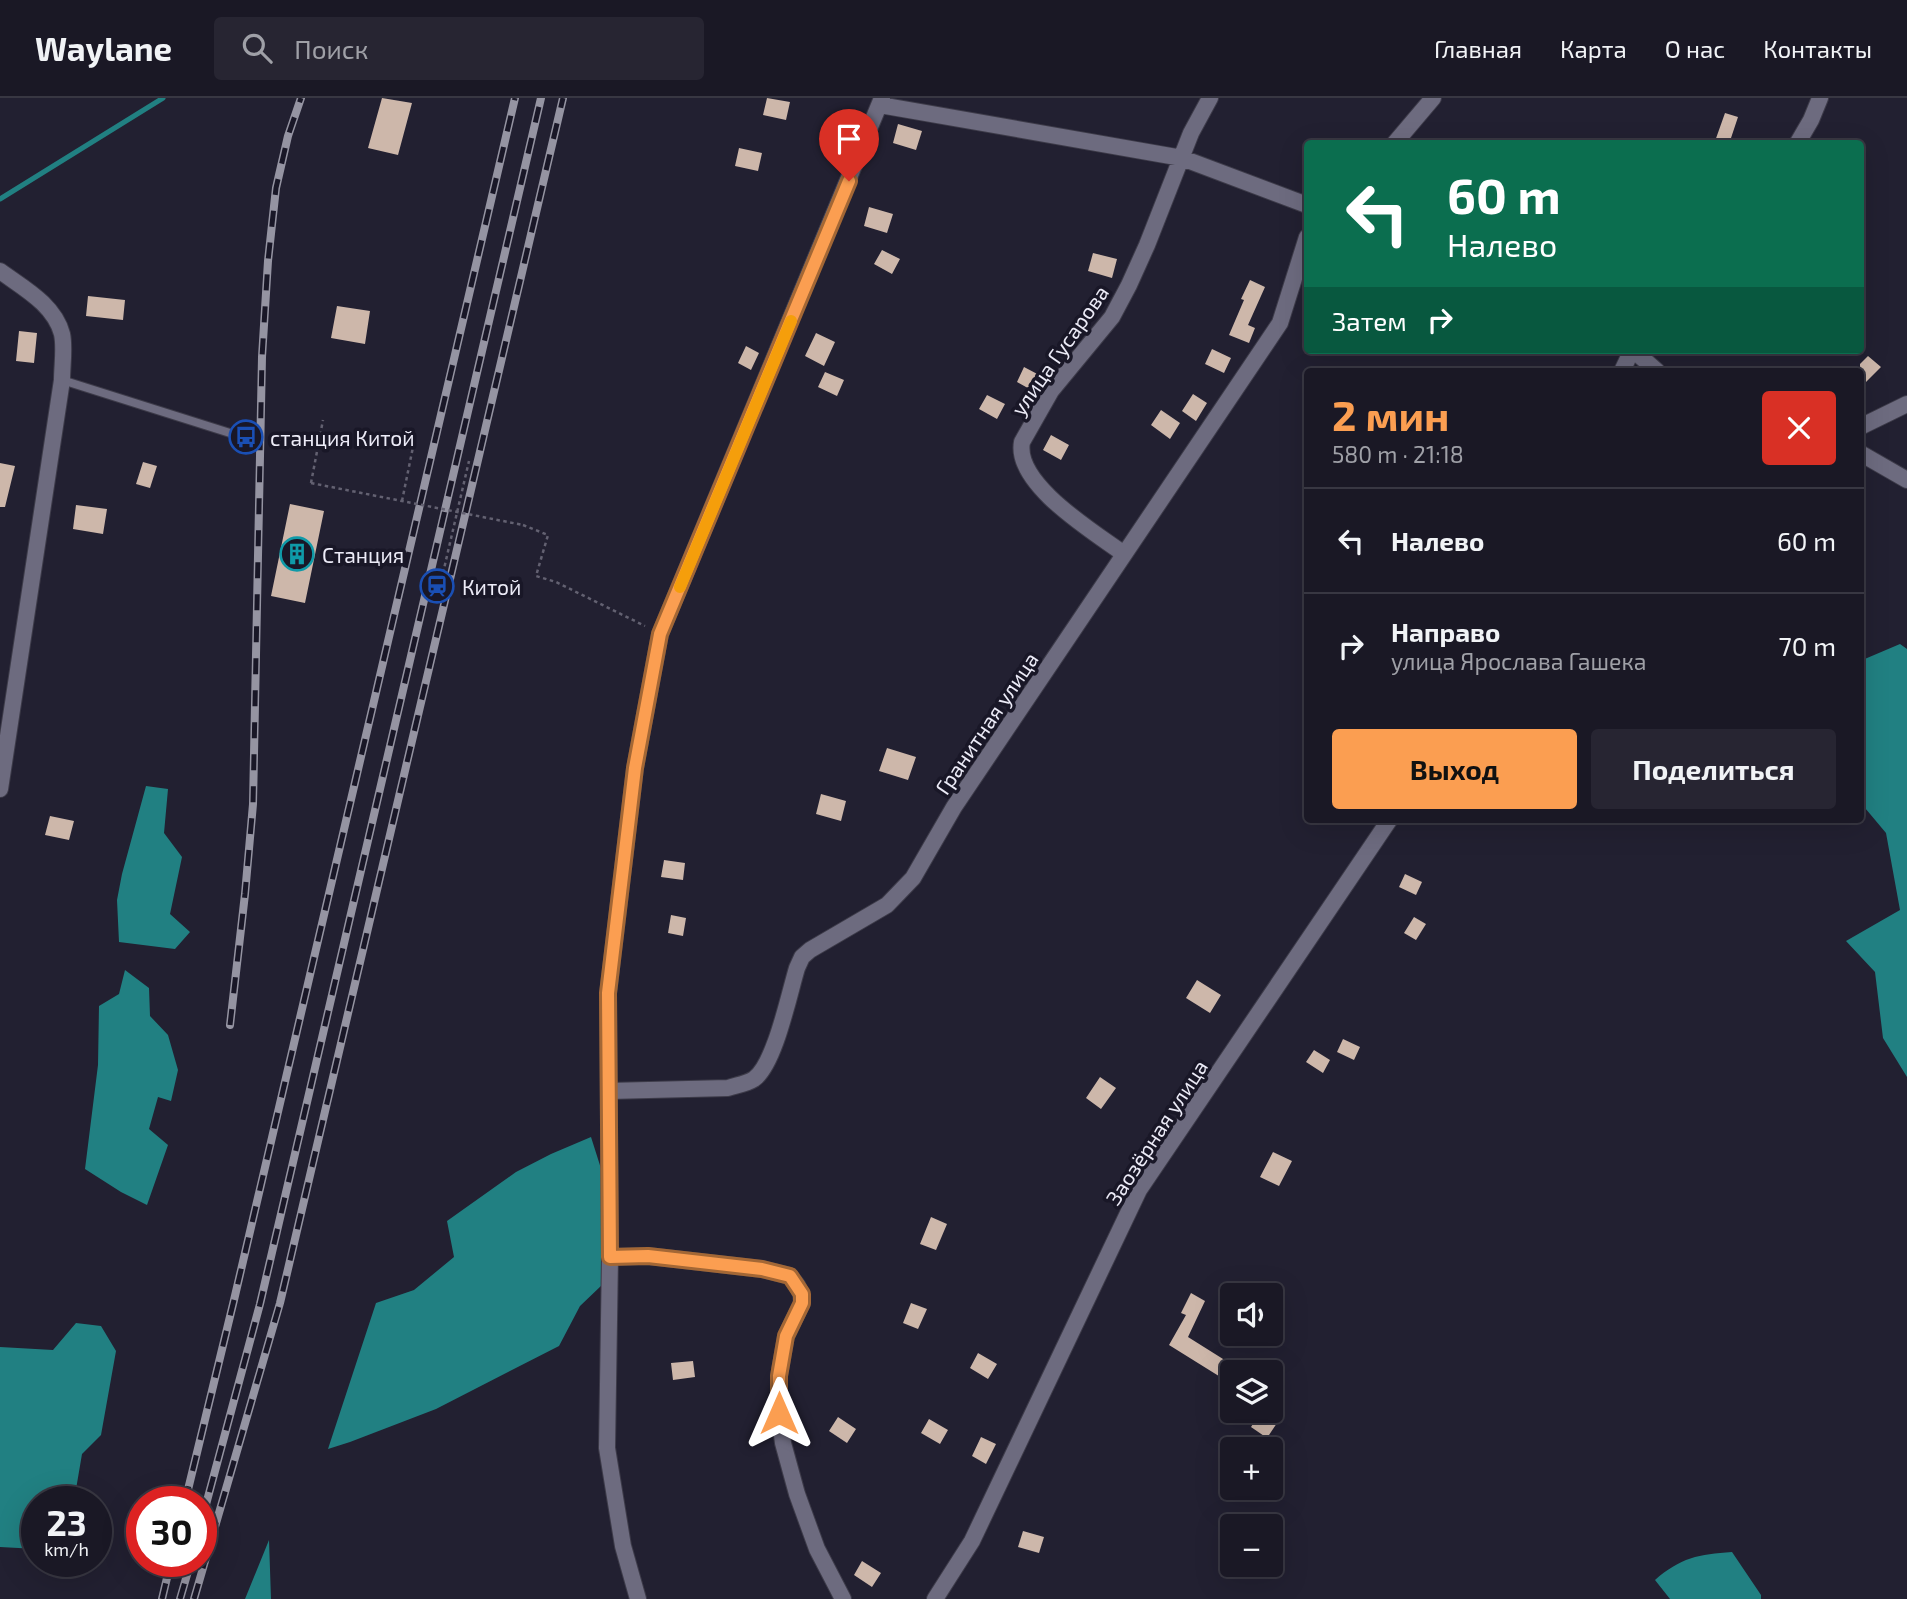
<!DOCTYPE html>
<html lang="ru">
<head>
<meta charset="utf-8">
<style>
	:root { --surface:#1a1825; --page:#272532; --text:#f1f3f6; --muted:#9fa0a7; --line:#383742; --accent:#fb9e51 }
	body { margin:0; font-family:"Exo 2",sans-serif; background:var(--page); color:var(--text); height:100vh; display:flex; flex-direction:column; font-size:26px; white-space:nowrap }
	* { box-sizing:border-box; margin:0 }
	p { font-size:23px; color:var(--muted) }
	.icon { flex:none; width:38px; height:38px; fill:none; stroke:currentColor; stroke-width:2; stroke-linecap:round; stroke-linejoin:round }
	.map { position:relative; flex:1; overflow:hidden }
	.panel { position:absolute; left:1304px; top:270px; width:560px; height:455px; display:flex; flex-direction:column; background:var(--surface); border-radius:7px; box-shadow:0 7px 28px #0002,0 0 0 2px var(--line) }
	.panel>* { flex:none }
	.top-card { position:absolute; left:1304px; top:42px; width:560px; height:214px; border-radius:7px; box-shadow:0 7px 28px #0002,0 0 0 2px var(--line); background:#0b6e4f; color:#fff; overflow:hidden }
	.buttons { position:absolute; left:1220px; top:1185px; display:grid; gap:14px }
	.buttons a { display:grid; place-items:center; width:63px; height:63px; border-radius:7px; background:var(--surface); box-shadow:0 7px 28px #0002,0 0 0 2px var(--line); font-size:35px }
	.speed { position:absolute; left:21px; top:1388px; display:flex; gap:14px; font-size:35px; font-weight:700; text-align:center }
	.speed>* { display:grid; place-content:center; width:91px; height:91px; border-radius:50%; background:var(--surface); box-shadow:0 7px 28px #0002,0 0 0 2px var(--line); line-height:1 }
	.speed small { font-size:18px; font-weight:400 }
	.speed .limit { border:10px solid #d22; background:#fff; color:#111 }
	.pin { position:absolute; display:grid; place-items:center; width:60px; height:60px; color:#fff; margin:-72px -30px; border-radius:50% 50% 50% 0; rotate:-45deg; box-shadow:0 0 7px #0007 }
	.pin .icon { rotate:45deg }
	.me { position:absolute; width:77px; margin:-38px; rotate:0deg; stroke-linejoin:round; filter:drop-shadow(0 0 5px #0008) }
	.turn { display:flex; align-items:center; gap:24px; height:147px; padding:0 28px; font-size:32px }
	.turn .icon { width:91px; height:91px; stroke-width:2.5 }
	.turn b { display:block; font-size:49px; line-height:60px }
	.then { display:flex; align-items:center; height:66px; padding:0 28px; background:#0003; gap:14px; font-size:26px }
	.round { display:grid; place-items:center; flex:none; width:74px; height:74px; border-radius:7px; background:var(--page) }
	.summary { display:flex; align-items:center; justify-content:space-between; height:119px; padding:0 28px }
	h1 { font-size:42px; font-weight:700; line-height:52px; color:var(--accent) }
	.button { display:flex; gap:14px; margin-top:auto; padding:14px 28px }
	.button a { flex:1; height:80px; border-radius:7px; background:var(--accent); color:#111; font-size:28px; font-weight:700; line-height:80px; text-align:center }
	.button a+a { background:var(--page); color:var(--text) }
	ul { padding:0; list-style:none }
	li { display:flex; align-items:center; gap:21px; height:105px; padding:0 28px; border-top:2px solid var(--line) }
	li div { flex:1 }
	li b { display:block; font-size:26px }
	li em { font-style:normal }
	header { display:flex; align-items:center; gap:42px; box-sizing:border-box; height:98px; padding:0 35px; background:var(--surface); border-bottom:2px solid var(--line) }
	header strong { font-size:33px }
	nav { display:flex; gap:38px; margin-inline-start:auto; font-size:24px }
	.search { width:490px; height:63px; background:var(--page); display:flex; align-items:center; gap:18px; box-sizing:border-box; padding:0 24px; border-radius:7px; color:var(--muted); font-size:26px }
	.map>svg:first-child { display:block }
</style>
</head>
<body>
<header>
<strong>Waylane</strong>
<div class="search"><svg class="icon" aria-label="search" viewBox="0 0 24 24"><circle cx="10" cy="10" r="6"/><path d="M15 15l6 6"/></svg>Поиск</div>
<nav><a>Главная</a><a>Карта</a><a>О нас</a><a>Контакты</a></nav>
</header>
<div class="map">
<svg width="1907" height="1501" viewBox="0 0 1907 1501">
	<rect width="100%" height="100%" fill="#222031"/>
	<path fill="#218082" d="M1900,546l7,5v428l-24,-39 -8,-66 -29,-31 54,-31 -14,-77 -26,-31v-141z
		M146,688l22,3 -4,44 18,24 -12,57 20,18 -15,17 -56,-7 -2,-42 5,-26z
		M125,872l24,18 1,28 18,19 10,35 -7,31 -13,-4 -9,32 19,16 -21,60 -26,-13 -36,-23 13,-104 1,-59 20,-12z
		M591,1039l13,41 -2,107 -22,21 -21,40 -123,63 -86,33 -22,7 48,-146 38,-13 40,-33 -7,-36 69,-49 35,-18z
		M76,1225l25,3 15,25 -15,84 -19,19 -8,47 -37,1v47l-37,-2v-200l53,3z
		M269,1442l2,59h-26z
		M1732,1454l29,43v4h-91l-15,-19c25,-22 44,-26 77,-28z"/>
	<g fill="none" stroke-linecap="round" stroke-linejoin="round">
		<path stroke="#218082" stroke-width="5" d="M0,101l163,-101"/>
	</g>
	<path fill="#cdb7aa" d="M382,0l30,5 -14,52 -30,-7z
		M767,0l23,4 -4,18 -23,-5z
		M1725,15l13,4 -9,27h-15z
		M898,26l24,7 -6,19 -23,-7z
		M739,50l23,5 -4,18 -23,-5z
		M869,109l24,7 -6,19 -23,-7z
		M882,152l18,9 -8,15 -18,-10z
		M1093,155l24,6 -5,19 -24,-7z
		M1250,182l15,7 -17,38 7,3 -6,15 -20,-8 15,-35 -3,-1z
		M88,198l37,4 -2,20 -37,-4z
		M337,208l33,5 -5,33 -34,-6z
		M19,233l18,2 -3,30 -18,-2z
		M816,235l19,9 -11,24 -19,-10z
		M746,248l13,7 -8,17 -13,-7z
		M1212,251l19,9 -7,15 -19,-9z
		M1868,258l13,11 -21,21v-24z
		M1024,269l19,10 -8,15 -18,-10z
		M825,274l19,8 -7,16 -19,-9z
		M1193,296l14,9 -11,18 -14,-10z
		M987,297l18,9 -8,15 -18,-10z
		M1161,312l19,13 -10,16 -19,-14z
		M1051,337l18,10 -8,15 -18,-10z
		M143,364l14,4 -7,22 -14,-4z
		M0,365l15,3 -10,41h-5z
		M290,406l34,7 -19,92 -34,-7z
		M76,407l31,4 -4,25 -30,-5z
		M887,650l29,9 -8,23 -29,-9z
		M821,696l25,7 -5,20 -25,-7z
		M50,718l24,5 -5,19 -24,-5z
		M664,762l21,3 -2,17 -22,-3z
		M1405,776l17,8 -6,13 -17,-8z
		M671,817l15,3 -3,18 -15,-3z
		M1414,819l12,7 -10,16 -12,-7z
		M1197,882l24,15 -11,18 -24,-15z
		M1343,941l17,8 -6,13 -17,-8z
		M1314,952l16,10 -7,13 -17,-11z
		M1100,979l16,11 -15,21 -15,-11z
		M1273,1054l19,9 -13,25 -19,-9z
		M931,1119l16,7 -11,26 -16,-6z
		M1191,1195l14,8 -17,36 43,27 -9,14 -53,-33 17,-30 -5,-2z
		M911,1205l16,6 -9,20 -15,-6z
		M978,1255l19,11 -9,15 -18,-11z
		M693,1263l2,16 -22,3 -2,-17z
		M1262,1312h10l9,7 -14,21 -16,-11z
		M838,1319l18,12 -9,14 -18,-12z
		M929,1321l19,11 -8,14 -19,-11z
		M981,1339l15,7 -10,20 -14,-8z
		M1023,1433l21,6 -5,16 -21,-6z
		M862,1463l19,12 -9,14 -18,-12z"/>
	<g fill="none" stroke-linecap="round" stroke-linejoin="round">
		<defs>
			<path id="service" d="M62,282l168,53"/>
			<path id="minor" d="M880,7l302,53 125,47
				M1394,46l39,-46
				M1797,46l14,-24 9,-22
				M0,173c23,17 54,33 62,63 3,14 0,31 0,46l-62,409
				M1633,252l24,21
				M1622,273l10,-21
				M1860,329l47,-23
				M1860,355l47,27
				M1124,456c-30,-22 -110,-70 -102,-112l29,-51 61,-74 17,-32 18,-40 44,-112 19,-35
				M609,993l119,-3c9,-3 18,-4 26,-9 21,-15 35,-85 43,-111l5,-11 8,-7 77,-45 26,-27 41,-71 326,-484 27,-86
				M610,1159l38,-1 114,13 28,7 7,9 4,9 1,9 -16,33 -7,40v37l4,30 14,51 20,55 26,50
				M638,1501l-15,-53 -16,-98 3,-191 -2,-263 27,-226 25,-134 222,-536
				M935,1501l37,-58 167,-351 251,-371"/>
		</defs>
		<use href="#service" stroke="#3d3b49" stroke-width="10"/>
		<use href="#minor" stroke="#3d3b49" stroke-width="18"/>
		<path stroke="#636171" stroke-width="2.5" stroke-dasharray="3.5 3.5" stroke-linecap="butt" d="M311,385l12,-63
			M402,403l11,-54
			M523,427l25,10 -12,41 20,6 89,44
			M443,475l26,-112"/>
		<use href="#service" stroke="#6d6b7f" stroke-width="8"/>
		<use href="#minor" stroke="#6d6b7f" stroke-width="16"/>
		<defs>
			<path id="rail" d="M230,927l15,-131 8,-90 9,-447 6,-96 8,-73 12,-52 13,-38
				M185,1404l49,-202 281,-1202
				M201,1425l59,-219 281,-1206
				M162,1501l9,-38
				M180,1501l11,-38
				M194,1501l86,-296 283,-1205"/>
		</defs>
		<use href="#rail" stroke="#9594a2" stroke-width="8"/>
		<use href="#rail" stroke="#191727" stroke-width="5" stroke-dasharray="16" stroke-linecap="butt"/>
		<path stroke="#636171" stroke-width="2.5" stroke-dasharray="3.5 3.5" stroke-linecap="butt" d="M311,385l212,42"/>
	</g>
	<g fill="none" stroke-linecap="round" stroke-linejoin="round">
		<defs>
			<path id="route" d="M779,1315v-37l7,-40 16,-33v-9l-12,-18 -28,-7 -114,-13 -38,1 -2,-264 27,-225 25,-134 189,-453"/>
		</defs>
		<use href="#route" stroke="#a36735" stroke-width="18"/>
		<use href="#route" stroke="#fb9e51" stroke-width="12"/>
		<path stroke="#f59e0b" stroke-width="12" d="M680,489l111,-266"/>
	</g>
	<defs>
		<symbol id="bus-ring" viewBox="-11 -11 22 22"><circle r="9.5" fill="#191727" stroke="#1a4fb4" stroke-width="1.5"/><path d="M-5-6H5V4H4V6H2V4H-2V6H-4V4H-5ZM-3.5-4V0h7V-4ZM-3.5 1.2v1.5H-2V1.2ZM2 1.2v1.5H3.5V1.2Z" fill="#1a4fb4"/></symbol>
		<symbol id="building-ring" viewBox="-11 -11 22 22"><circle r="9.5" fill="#191727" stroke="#0f9aa8" stroke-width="1.5"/><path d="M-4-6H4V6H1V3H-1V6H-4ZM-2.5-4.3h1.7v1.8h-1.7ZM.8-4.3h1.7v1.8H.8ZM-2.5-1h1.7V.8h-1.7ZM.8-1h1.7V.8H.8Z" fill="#0f9aa8"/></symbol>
		<symbol id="station-ring" viewBox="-11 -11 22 22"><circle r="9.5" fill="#191727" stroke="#1a4fb4" stroke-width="1.5"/><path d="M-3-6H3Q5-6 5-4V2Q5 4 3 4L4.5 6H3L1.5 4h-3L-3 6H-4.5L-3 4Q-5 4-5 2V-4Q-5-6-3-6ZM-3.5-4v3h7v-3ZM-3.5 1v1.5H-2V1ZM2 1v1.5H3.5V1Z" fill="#1a4fb4"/></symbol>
	</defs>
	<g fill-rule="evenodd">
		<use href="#bus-ring" x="227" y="320" width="38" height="38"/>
		<use href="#building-ring" x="278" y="437" width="38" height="38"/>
		<use href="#station-ring" x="418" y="469" width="38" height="38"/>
	</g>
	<g text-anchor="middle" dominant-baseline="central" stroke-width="7" stroke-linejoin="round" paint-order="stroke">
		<g font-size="21" fill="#ecebf7" stroke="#191727">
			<text transform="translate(1059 252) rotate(-55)">улица Гусарова</text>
			<text transform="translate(986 625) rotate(-56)">Гранитная улица</text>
			<text transform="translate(1156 1034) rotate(-57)">Заозёрная улица</text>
		</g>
		<g font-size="21" fill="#ecebf7" stroke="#191727" text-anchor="start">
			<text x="270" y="339">станция Китой</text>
			<text x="322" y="456">Станция</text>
			<text x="462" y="488">Китой</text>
		</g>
	</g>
</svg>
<div class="buttons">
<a><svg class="icon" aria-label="sound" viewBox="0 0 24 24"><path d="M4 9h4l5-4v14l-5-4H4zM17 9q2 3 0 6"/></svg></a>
<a><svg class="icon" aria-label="layers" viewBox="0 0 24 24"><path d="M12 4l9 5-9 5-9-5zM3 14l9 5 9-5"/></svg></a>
<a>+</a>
<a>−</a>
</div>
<div class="speed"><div>23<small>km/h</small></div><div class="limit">30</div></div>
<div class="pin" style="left:849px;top:83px;background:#d93025"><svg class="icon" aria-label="arrive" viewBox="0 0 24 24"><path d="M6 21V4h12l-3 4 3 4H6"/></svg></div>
<svg class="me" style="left:779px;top:1315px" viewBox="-20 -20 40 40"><path d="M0-17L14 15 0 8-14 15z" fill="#fb9e51" stroke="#fff" stroke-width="4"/></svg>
<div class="top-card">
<div class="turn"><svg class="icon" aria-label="left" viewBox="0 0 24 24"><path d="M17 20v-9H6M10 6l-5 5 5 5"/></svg><div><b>60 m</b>Налево</div></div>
<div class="then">Затем<svg class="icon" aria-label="right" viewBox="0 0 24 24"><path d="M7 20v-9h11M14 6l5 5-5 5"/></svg></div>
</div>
<section class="panel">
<div class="summary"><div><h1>2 мин</h1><p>580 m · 21:18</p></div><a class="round" style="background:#d93025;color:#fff"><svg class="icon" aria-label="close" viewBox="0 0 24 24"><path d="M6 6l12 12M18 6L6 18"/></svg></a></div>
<ul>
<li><svg class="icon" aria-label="left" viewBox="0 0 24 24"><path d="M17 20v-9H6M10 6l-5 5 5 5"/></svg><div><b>Налево</b></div><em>60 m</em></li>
<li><svg class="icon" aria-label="right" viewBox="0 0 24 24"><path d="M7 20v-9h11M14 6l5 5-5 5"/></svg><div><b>Направо</b><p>улица Ярослава Гашека</p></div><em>70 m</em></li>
</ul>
<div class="button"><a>Выход</a><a>Поделиться</a></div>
</section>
</div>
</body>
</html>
